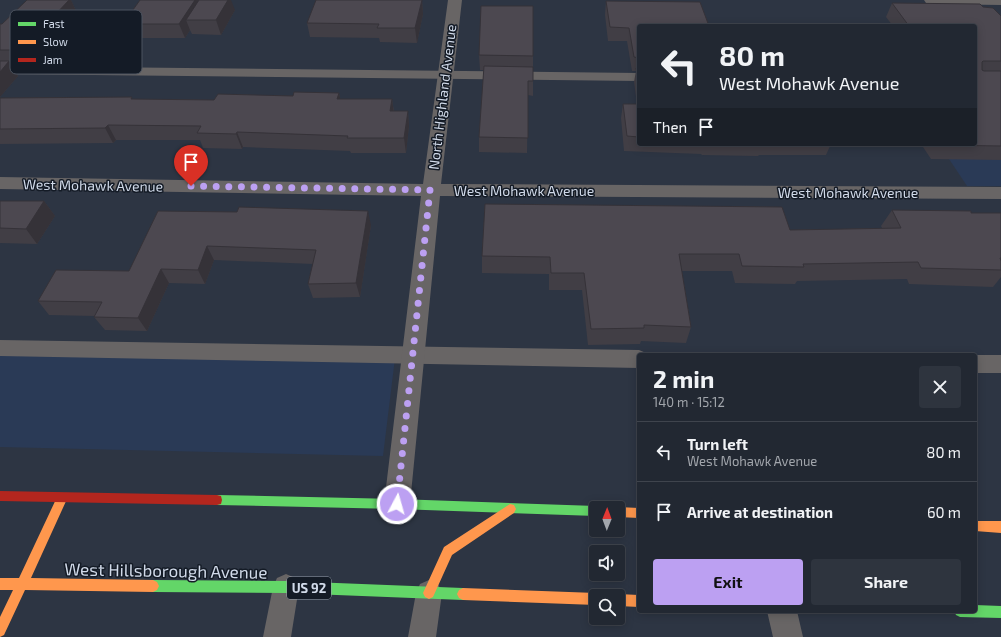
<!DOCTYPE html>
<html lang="en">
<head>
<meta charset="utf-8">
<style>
	:root { --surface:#222832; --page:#2e343e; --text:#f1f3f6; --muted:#a2a6ac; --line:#3f444d; --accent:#bca0f2 }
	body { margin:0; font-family:"Exo 2",sans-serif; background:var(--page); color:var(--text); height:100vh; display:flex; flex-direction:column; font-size:15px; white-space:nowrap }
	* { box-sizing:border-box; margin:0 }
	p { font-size:13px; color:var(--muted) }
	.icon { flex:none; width:22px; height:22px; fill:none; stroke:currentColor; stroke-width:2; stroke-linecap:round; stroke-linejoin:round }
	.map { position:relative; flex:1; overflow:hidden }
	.sheet { position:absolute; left:637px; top:353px; width:340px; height:260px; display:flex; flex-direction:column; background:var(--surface); border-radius:4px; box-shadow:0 2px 10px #0003,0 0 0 1px var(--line) }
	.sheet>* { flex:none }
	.guide { position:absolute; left:637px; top:24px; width:340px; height:122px; border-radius:4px; box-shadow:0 2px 10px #0003,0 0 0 1px var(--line); background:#222832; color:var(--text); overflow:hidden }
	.needle { width:26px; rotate:1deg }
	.fabs { position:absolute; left:589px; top:501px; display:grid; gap:8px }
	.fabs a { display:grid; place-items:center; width:36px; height:36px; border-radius:4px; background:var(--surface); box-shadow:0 2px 10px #0003,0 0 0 1px var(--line); font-size:20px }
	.pin { position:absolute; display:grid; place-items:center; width:34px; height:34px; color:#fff; margin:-41px -17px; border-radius:50% 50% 50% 0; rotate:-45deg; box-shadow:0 0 4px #0007 }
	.pin .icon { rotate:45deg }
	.me { position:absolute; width:44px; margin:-22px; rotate:6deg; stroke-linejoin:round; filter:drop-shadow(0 0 3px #0008) }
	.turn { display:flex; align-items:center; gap:14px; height:84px; padding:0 16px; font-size:18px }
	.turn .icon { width:52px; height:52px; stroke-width:2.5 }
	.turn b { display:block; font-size:28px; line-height:34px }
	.then { display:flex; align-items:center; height:38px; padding:0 16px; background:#0003; gap:8px; font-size:15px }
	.round { display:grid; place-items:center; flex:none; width:42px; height:42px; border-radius:4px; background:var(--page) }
	.overview { display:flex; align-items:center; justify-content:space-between; height:68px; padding:0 16px }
	h1 { font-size:24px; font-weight:700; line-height:30px }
	.primary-button { display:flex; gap:8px; margin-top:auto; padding:8px 16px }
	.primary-button a { flex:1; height:46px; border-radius:4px; background:var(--accent); color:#111; font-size:16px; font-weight:700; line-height:46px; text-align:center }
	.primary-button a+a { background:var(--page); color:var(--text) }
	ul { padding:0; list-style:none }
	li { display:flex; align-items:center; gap:12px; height:60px; padding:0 16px; border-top:1px solid var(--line) }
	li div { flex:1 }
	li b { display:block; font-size:15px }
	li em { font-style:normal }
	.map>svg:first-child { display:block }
</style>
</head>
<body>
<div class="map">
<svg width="1001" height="637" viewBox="0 0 1001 637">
	<rect width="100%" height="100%" fill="#2d3543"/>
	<path fill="#2a3a56" d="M1001,81v105h-34l-28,-42h36z
		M0,342l396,8 -13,106 -383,-9z"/>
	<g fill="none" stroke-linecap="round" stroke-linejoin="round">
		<path fill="#686565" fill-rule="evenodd" d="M0,66l639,7v8l-639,-7z
			M0,340l639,10 7,3 1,2h-8v13l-639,-12z
			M975,355h26v18h-26z
			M286,574l9,4 4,9 -8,50h-28l10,-50 4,-9z
			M429,580l9,4 4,9 -6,44h-28l8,-44 4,-9z"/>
		<path fill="#686565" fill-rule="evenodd" d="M448,0h14l-21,184 560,3v12l-561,-3 -30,308 -3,9 -10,4 -10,-4 -3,-9 37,-308 -421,-7v-12l423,7z
			M924,0h77v5l-70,-1 -5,-1z
			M767,611h30l6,26h-30z"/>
		<path fill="#63d668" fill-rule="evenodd" d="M217,495l180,4 199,7 4,2h-4v8l-199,-7 -180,-4 -4,-1 -1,-4 1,-4z
			M153,580l133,1 177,7 4,2 2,4 -2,4 -4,2 -177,-7 -133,-1 -4,-2 -2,-4 2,-4z
			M975,605l26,1v12l-41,-1 -4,-2 -2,-4h21z"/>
		<path fill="#ff974d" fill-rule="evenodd" d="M62,494l4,1 1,4 -36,79 122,2 4,2 2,4 -2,4 -4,2 -128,-2 -21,45 -4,2v-20l13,-27h-13v-12h19l39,-83z
			M510,504l4,1 2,4 -2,4 -62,42 -19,42 -4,2 -4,-2 -2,-4 21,-46z
			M618,507l21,1v10l-21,-1v-9h-3z
			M975,521h26v12l-26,-2z
			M463,588l133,5 5,3h-5v9l-133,-5 -4,-2 -2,-4 2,-4z
			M618,594l21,1v12l-21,-1v-10h-4z"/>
		<path fill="#b3261e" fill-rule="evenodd" d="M0,491l217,4 4,1 1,4 -1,4 -4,1 -217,-4z"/>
	</g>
	<path fill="#413e45" d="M27,0h44l6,13 -45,49h-2l-2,3h-16l6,11 -18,21v-73h2z
		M422,0l1,14 -6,29 -37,-1 -1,-4 -69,-1 -3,-14z
		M606,1l33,25v118h192l-5,11h-67l-1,1 -56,-1 -1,-1 -77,-3 -3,-33 2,-14h14l-3,-22 2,-11h-4l-5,-30h-19l-3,-26z
		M892,3l91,4 18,9v144l-70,-1 -10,-15h54v-118h-82l-7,-9z
		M235,10l-14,25 -29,-1 -2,-4 -5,8h-55l-7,-14z
		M479,55l54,1v40l-5,-1 -1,58 -48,-1v-15l5,-67h-4z
		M339,93l1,6h52l2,12h14l1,15 -3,27h-55l-1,-2 -107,-4 -1,2 -39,-1 -3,-8h-84l-3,3 -113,1v-46l214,2z
		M0,201h44l11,15 -18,28 -37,-1z
		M892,210l79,3h30v64l-8,10 -84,-3 -2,-5 -110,2 -2,3 -60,-1 -3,-12h-50l9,56 -5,16 -45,-2 -1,3 -52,1 -6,-55h-33v-16l-67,-1v-17l308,-26 92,-2 -1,-2z
		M158,211l213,14 -11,72 -47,1 -5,-14 5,-20 -99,-4 -9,24 -36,-1 -22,48 -42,-1 -11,-13 1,-1 -46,-1 -11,-14 91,-30z"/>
	<path fill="#353238" d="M69,0h2l6,13 -45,49 -8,-14z
		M195,0h4l-13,20 4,10 -5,8 -6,-14z
		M228,0h3l4,10 -14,25 -5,-15z
		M422,0l1,14 -6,29 -2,-15z
		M21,48l9,14 -2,3 -9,-15z
		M9,61l9,15 -18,21v-25z
		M339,93l3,15 -5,-9z
		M392,99l2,15 -4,-3z
		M408,111l1,15 -3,27 -2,-15z
		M108,125l8,15 -3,3 -8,-15z
		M237,132l6,15 -1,2 -6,-15z
		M44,201l11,15 -18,28 -11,-15z
		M368,211l3,14 -11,72 -4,-14z
		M207,246l7,14 -9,24 -7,-14z
		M161,269l8,14 -22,48 -9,-13z"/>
	<path fill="#4c4850" stroke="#353238" d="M27,0h42l-45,48h-3l-2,2h-19v-26h2z
		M140,0h55l-16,24h-56z
		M199,0h29l-12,20h-30z
		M316,0h106l-7,28h-38l2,-4 -72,-1z
		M606,1l94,1 9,24h-70v32l-5,-1 -5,-29 -19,-1z
		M892,3l88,1 3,3 10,1 8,8v45h-18l-1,1v8l2,1h17v75l-61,-1 -1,-1h36v-118h-66z
		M481,6h52v50l-54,-1z
		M0,61h9l-9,11z
		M484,66l49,1v14h-5v57l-49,-1z
		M636,68h3v18z
		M294,92l45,1 -2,6h55l-2,12h18l-4,27h-57l1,-2 -111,-4 -1,2 -39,-1 4,-7 -93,-1 -3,3 -105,1v-31l132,-1 -1,2 83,1 4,-6 75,2z
		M623,104h16v33l-12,-1z
		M0,201h44l-18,28 -26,-1z
		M485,204l297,3 8,23 111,-2 -9,-18 79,1v2h30v45h-1l1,3v9l-80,-2 -3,-6 -115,2 1,3 -62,-1 -3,-12h-60l12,73 -47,-2v3l-53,1 -7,-56h-33l-1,-16 -68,-1z
		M239,207l129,4 -12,72 -48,1 8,-34 -109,-4 -9,24 -37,-1 -23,49 -44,-1 8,-15 -64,-1 18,-31 73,1 29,-60 79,1z"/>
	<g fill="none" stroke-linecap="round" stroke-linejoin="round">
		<path stroke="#bca0f2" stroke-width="7" stroke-dasharray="0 12.6" d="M191,186l239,4 -33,314"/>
	</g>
	<g text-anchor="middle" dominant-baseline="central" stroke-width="3" stroke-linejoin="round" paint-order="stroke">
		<rect fill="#141b26" stroke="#98a1ae" stroke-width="1" x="287" y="577" width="44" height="22" rx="3"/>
		<g font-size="13" font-weight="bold" fill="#d1dae9">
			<text x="309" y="588">US 92</text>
		</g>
		<g font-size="14" fill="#d1dae9" stroke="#141b26">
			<text transform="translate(442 97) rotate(-83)">North Highland Avenue</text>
			<text transform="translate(93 185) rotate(1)">West Mohawk Avenue</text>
			<text x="524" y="190">West Mohawk Avenue</text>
			<text x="848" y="192">West Mohawk Avenue</text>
		</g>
		<g font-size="17" fill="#d1dae9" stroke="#141b26">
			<text transform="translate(166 570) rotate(1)">West Hillsborough Avenue</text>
		</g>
	</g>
	<rect x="10" y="10" width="132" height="64" rx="6" fill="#141b26" stroke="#4d5460" stroke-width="1"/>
	<rect x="18" y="22" width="18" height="4" fill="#63d668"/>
	<rect x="18" y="40" width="18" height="4" fill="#ff974d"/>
	<rect x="18" y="58" width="18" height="4" fill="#b3261e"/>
	<g font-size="11" fill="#d1dae9">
		<text x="43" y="28">Fast</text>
		<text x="43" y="46">Slow</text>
		<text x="43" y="64">Jam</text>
	</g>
</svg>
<div class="fabs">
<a><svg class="needle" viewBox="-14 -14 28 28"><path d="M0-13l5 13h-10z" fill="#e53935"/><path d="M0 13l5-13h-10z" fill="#a2a6ac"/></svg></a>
<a><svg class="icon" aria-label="sound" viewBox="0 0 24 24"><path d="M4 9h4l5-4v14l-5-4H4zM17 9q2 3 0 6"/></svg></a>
<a><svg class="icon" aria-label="search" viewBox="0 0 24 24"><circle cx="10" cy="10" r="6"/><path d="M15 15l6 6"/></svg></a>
</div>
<div class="pin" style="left:191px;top:186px;background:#d93025"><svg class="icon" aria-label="arrive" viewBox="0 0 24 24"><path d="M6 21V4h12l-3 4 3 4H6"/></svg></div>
<svg class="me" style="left:397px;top:504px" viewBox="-20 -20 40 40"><circle r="17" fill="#bca0f2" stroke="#fff" stroke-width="3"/><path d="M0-11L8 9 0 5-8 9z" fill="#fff"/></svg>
<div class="guide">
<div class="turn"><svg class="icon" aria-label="left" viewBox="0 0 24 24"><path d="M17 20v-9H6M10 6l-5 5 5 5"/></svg><div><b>80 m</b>West Mohawk Avenue</div></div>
<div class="then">Then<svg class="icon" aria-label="arrive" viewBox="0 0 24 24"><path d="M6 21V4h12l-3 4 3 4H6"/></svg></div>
</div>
<section class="sheet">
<div class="overview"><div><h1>2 min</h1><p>140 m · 15:12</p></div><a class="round"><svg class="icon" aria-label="close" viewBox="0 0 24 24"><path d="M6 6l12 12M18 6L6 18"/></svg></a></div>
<ul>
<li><svg class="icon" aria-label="left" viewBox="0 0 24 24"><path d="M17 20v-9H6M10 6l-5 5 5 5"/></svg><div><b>Turn left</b><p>West Mohawk Avenue</p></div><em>80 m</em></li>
<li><svg class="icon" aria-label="arrive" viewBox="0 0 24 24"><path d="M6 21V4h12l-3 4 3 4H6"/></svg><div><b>Arrive at destination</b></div><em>60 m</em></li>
</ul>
<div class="primary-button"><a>Exit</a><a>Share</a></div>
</section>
</div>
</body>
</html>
